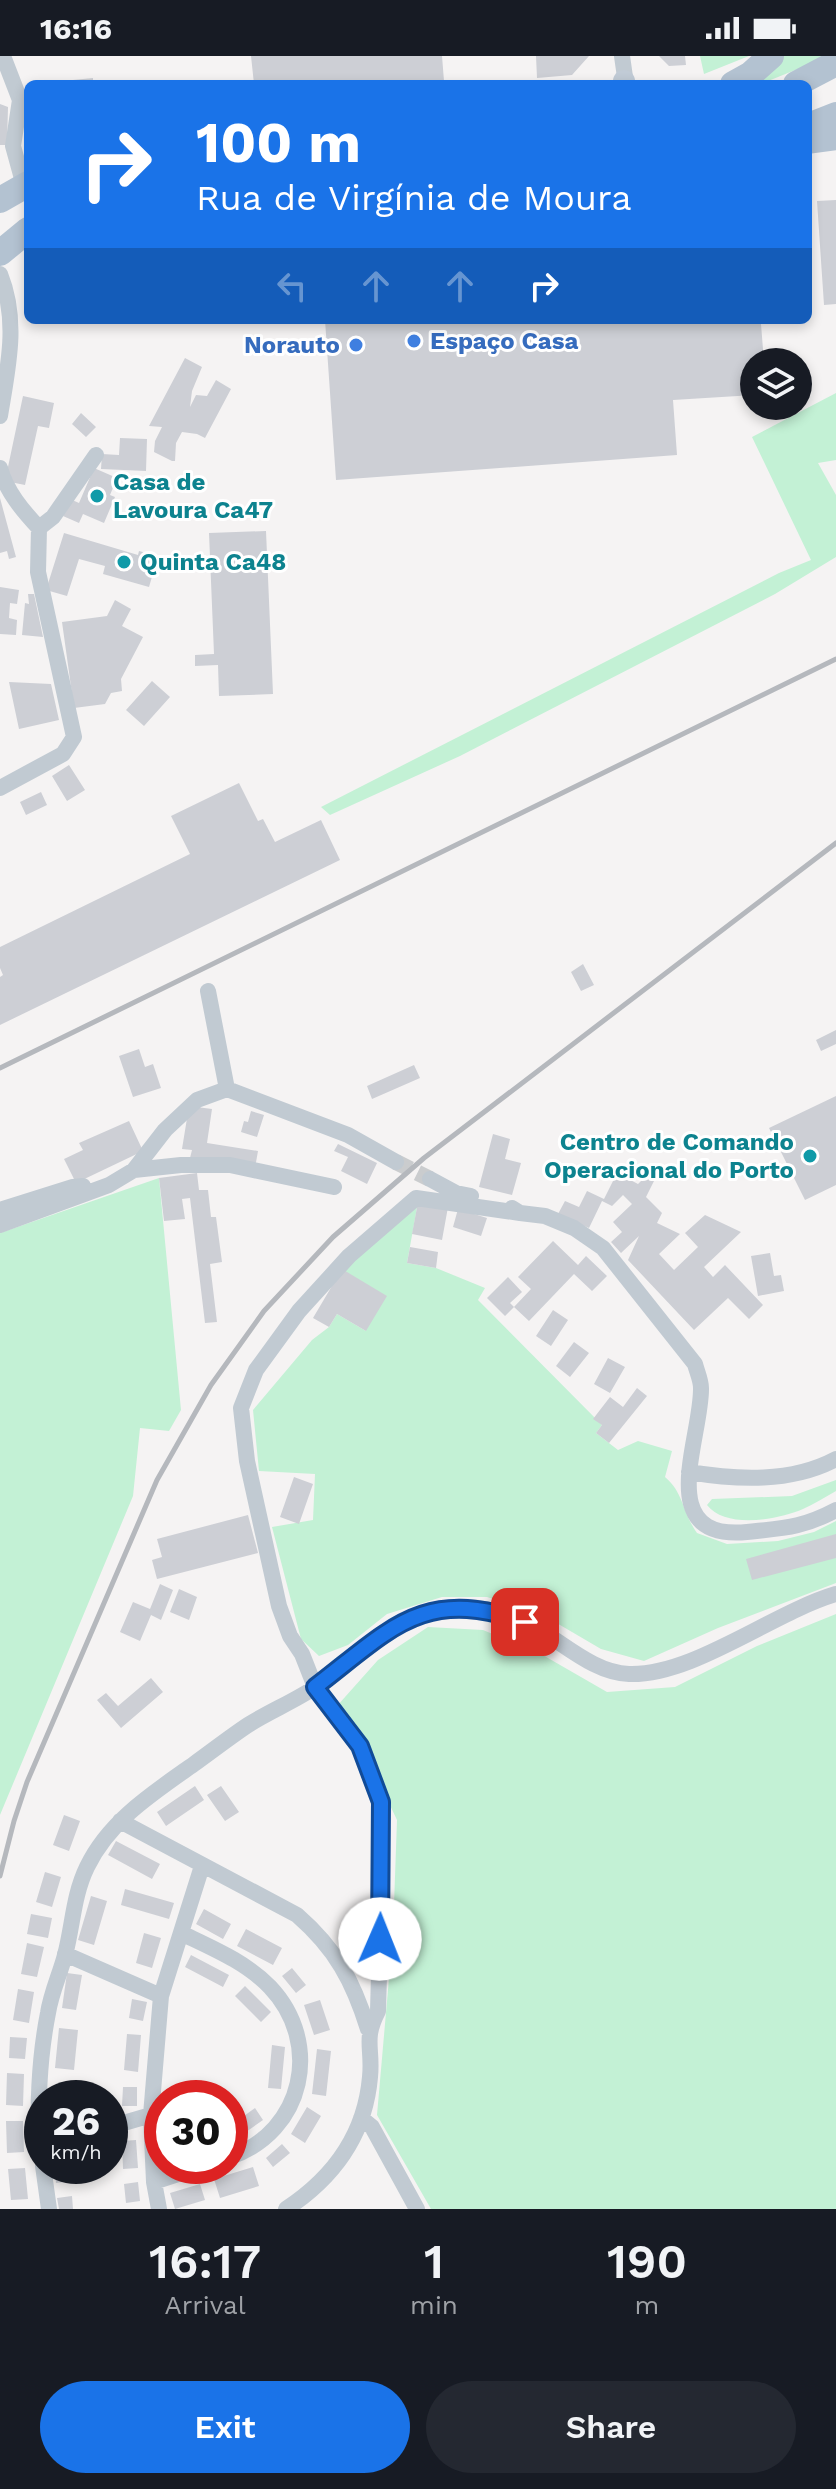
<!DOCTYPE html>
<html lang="en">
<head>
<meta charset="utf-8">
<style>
	:root { --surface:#171b24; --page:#242831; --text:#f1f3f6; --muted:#9ea1a6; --accent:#1a73e8 }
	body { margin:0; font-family:"Work Sans",sans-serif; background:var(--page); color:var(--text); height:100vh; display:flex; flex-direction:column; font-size:30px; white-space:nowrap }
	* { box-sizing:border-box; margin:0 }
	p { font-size:26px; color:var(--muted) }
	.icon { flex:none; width:44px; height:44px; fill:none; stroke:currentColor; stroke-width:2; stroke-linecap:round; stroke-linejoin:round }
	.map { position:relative; height:2153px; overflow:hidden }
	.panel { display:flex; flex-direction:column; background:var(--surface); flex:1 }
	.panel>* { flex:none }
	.top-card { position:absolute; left:24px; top:24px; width:788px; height:244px; border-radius:12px; box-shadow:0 4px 12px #0003; background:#1a73e8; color:#fff; overflow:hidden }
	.controls { position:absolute; left:740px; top:292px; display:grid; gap:16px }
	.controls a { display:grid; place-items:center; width:72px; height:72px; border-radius:50%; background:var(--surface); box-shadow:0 4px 12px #0003; font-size:40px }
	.speed { position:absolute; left:24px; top:2024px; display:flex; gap:16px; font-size:40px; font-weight:700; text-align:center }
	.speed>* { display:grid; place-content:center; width:104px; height:104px; border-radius:50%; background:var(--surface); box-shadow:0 4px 12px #0003; line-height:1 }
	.speed small { font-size:20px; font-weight:400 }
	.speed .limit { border:12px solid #d22; background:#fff; color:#111 }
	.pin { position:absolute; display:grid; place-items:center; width:68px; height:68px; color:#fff; margin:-34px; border-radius:16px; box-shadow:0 4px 12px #0006 }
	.me { position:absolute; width:88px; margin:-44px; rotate:1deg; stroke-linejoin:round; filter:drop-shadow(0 0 6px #0008) }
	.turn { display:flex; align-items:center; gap:28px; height:168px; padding:0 40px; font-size:36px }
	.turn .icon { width:104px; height:104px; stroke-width:2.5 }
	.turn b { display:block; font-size:56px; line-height:68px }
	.lanes { display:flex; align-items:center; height:76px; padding:0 40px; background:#0003; justify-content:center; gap:40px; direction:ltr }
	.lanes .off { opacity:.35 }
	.eta { display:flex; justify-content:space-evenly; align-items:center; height:136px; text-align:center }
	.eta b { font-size:48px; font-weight:600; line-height:56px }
	.primary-button { display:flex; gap:16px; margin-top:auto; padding:16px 40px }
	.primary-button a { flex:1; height:92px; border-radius:48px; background:var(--accent); color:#fff; font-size:32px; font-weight:600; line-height:92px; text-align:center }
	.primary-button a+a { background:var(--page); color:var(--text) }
	.status { display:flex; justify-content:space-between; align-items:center; height:56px; padding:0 40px; background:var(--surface); direction:ltr }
	.status svg { height:22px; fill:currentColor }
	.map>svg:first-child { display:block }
</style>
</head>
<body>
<div class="status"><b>16:16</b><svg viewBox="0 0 49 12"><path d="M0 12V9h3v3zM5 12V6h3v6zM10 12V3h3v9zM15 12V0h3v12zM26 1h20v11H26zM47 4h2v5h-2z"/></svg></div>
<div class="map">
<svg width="836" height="2153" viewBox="0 0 836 2153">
	<rect width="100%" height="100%" fill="#f5f3f3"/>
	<path fill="#c3f1d5" d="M700,0h49l-45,18z
		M777,0h46l-8,6 -54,22h-8z
		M836,337v67l-18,3 18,32v62l-61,37 -315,162 -130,59 -9,-8 458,-234 32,-13 -59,-123z
		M159,1122l22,232 -12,21 -29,-3 -7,68 -133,319v-582z
		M418,1146l-11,61 29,5 49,20 -7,12 124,125 -6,8 22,17 20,-9 34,10 -7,26c19,16 17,35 32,56l30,11 51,-3 36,-9 22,-11v62l-118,45 -74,33 -43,-12 -58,-34 -56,-18h-45l-55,17 -39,31 -29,11 -18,-17 -29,-112 41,-7 2,-46 -56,-3 -6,-61 59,-70 17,-13 8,-13 29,17 -24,-62z
		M836,1424v11c-11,6 -22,13 -33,18 -25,11 -78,20 -96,-4l5,-6 80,-3z
		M836,1558v595h-405l-54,-94 16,-182 4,-113 -42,-89 -18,-25 41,-46 50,-33 55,3 58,24 66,38 68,-5 82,-41z"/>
	<path fill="#cdcfd5" d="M251,0h191l2,25 -32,3h-158z
		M536,0h53l-17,19 -35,3z
		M659,0h26l1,9 -17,1z
		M93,22v6h-40v-2z
		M0,48l8,3 -1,38h-7z
		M836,144v104l-12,1 -7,-104z
		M325,264h450l1,2 -15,2 3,38h-10v33l-81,5 4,55 -341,25z
		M185,302l17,9 -10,24 -2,16 6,-12 11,1 9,-16 15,9 -26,49 -8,-4 -15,-2 -6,11 -1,18h-3l-18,-9 1,-11 7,-14 -13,-1z
		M23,340l31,7 -5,25 -11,-2 -13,59 -20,-4z
		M81,357l15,14 -10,10 -14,-13z
		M120,382l27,1 -1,32 -45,-2 1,-15 17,1z
		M94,412l23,10 -7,17 5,2 -11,26 -21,-9 -4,9 -16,-7 7,-17 9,4z
		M0,442l16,59 -7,2 -2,-8 -7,2z
		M266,475l7,163 -54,2 -1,-31 -23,1v-11l19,-1 -5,-121z
		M64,477l74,22 1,-4 19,5 -9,31 -46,-13 2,-8 -26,-7 -12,37 -21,-6z
		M0,531l19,3 -2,14 -7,-1 -1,15 8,2 -1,15 -16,-1z
		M28,538h6l9,43 -21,-2 3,-32 4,1z
		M115,544l16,9 -9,17 21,11 -22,42 1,12 -11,2 -6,11 -31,4 -12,-86 45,-6z
		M152,625l18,16 -26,29 -18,-16z
		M9,626l42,2 8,36 -40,9z
		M69,709l16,25 -18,11 -15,-25z
		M239,727l19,38 5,-2 12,23 46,-22 19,40 -340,165v-48l3,-2 -3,-7v-21l190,-93 -19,-38z
		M41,736l6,13 -21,10 -6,-13z
		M583,908l11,21 -13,6 -10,-19z
		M836,974v14l-15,7 -5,-11z
		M139,993l6,18 8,-3 8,24 -28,9 -14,-41z
		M414,1009l6,13 -48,21 -5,-13z
		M836,1040v89l-31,15 -36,-72z
		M189,1050l23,3 -5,34 51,8 -3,17 -65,-10 2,-8 -10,-1z
		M251,1055l13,4 -7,22 -16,-5 3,-11 4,1z
		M129,1065l14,30 -67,32 -12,-24 19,-9 -4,-7z
		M493,1078l17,5 -5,20 16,4 -9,32 -33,-8z
		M338,1088l39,19 -10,21 -26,-13 7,-14 -14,-6z
		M197,1117l2,17h9l3,27h5l6,45 -12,2 7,58 -12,1 -15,-125 -8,1 3,20 -21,2 -5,-43z
		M617,1117l21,11 7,-7 9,4 -8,16 16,16 -5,10 23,11 -21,20 15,16 24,-23 -13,-14 20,-18 36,17 -37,35 9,10 12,-12 38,40 -14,14 -21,-21 -34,32 -66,-70 11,-24 -18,17 -10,-11 11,-10 -9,-10 19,-18 -9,-9 -11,11 -10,-5 -13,27 -31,-14 7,-13 14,6 8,-16 17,8z
		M418,1146l30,5 -6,33 -30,-6z
		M458,1153l29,9 -6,18 -28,-9z
		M553,1185l25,24 8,-9 21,20 -15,15 -18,-17 -45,47 -15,-14 17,-18 -13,-12z
		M410,1191l28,5 -2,16 -29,-5z
		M770,1197l4,23 7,-1 3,16 -26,5 -7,-40z
		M342,1213l45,27 -21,35 -29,-17 -8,13 -16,-9z
		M508,1221l14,15 -12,11 4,4 -9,9 -18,-18z
		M553,1254l15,10 -17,26 -15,-10z
		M574,1286l15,11 -19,24 -14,-11z
		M608,1302l17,9 -15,26 -16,-9z
		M637,1332l10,8 -38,47 -13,-10 6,-8 -9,-6 17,-22 13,10z
		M294,1421l19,7 -14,40 -19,-7z
		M248,1459l10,38 -101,26 -5,-19 10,-3 -5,-18z
		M836,1478v24l-84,22 -6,-21z
		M160,1528l13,6 -12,30 -10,-5 -11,26 -20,-9 13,-30 17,7z
		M179,1533l18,8 -8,23 -19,-8z
		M151,1622l12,14 -42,36 -24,-28 9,-7 12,13z
		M195,1730l9,14 -38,26 -9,-14z
		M221,1730l18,26 -14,9 -18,-26z
		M64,1759l16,6 -11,30 -16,-6z
		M116,1785l44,23 -8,15 -44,-24z
		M45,1816l16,5 -9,30 -16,-5z
		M125,1833l49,14 -5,16 -48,-14z
		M91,1840l16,5 -13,44 -16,-5z
		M204,1853l27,15 -8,15 -27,-15z
		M31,1858l21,4 -4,20 -21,-4z
		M246,1873l36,19 -9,17 -36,-19z
		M144,1877l17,5 -9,30 -16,-5z
		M27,1887l17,4 -7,30 -16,-3z
		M191,1899l38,20 -6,12 -38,-20z
		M292,1912l14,17 -10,8 -14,-17z
		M67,1917l15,2 -6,35 -14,-2z
		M245,1930l26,26 -10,10 -26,-26z
		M18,1933l16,3 -5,31 -16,-3z
		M132,1943l15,3 -4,19 -14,-3z
		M320,1944l10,30 -16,5 -10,-30z
		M59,1972l19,2 -4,40 -19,-2z
		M127,1978l14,1 -3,37 -14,-2z
		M10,1981l17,1 -2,21 -16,-1z
		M272,1989l13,2 -4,42 -13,-1z
		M317,1993l14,2 -5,45 -14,-2z
		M7,2017l17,1 -1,32 -17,-1z
		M54,2031h15l-1,11h-14z
		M123,2031h14v19h-15z
		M307,2051l14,9 -16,27 -14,-9z
		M255,2052l8,12 -30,21 -3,-5v-10z
		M6,2065h17l1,31 -17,1z
		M136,2084l2,28 -15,1 -1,-28z
		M282,2088l8,9 -17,14 -7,-9z
		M54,2110h17l2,15 -17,2z
		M253,2111l6,19 -39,12 -6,-19z
		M25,2112l3,31 -17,1 -3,-31z
		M138,2126l2,19 -14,2 -2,-19z
		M200,2128l5,16 -30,9 -5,-16z
		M72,2140l1,13h-14l-2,-11z"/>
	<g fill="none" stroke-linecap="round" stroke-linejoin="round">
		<path stroke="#caccce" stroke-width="16" stroke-dasharray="16 8" stroke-linecap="butt" d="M396,1106l34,17"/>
		<path stroke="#c1cad2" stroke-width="16" d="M3,0l17,44 -7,46 11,40
			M622,0l4,28
			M0,218c19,47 8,93 0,142
			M0,412c6,23 23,43 39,60l-1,44 36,165 -11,17 -63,34
			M39,472l14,-11 43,-62
			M208,935l19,98
			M227,1033l121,46 48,27
			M134,1114l47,-5h49l104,22
			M430,1123l26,14 15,3
			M512,1152l8,5 25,3 29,12 29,20 92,116c2,8 6,16 6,24 1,50 -49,153 46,144 37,-4 55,-4 89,-22
			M0,1154l73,-23 10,-1
			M0,1169l109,-40 25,-15 31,-40 32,-30 30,-11
			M689,1416c48,8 102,11 147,-13
			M120,1765l177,94c39,34 56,66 71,114
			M181,1877c31,15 65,29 89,54 53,56 34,145 -40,170
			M65,1898l96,42
			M361,2062l11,9 45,82
			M110,2071l41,-12
			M42,2102c-7,-41 -2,-105 6,-145 3,-20 12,-39 17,-58 8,-30 8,-59 22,-88 22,-46 66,-74 107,-103 18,-13 36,-27 54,-39 22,-14 47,-24 69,-39 40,-28 77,-70 128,-78 33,-5 70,6 98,24 26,16 54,41 86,42 64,2 143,-61 207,-80
			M43,2110l6,43
			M154,2126l49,-16
			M159,2153l-5,-27 -3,-67 10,-119 41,-130
			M286,2153c47,-31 79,-74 84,-132 3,-29 -7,-37 8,-66l4,-145 -1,-64 -21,-56 -45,-59 -13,-33 -12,-18 -11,-30 -32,-145 -6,-53 15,-38 43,-59 50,-55 67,-58 104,15"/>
		<path stroke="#c1cbd6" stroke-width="22" d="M624,28v-3"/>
		<path stroke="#b3c2d1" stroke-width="26" d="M733,28l18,-10 20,-18
			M796,28l40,-21
			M808,70l28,-11
			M808,85l28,-4
			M0,144l28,-16
			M0,197l28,-23"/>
		<path stroke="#b5b8bd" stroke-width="5" d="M0,1012l836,-409
			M0,1820l14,-55 13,-39 130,-302 54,-95 53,-74 69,-74 91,-79 412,-315"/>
	</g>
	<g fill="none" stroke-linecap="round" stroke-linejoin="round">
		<defs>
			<path id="route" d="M380,1883l1,-137 -21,-56 -45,-59c76,-58 108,-101 210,-65"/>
		</defs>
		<use href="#route" stroke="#114b97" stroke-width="20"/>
		<use href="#route" stroke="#1a73e8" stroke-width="14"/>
	</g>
	<g fill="#3f7fe0" stroke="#fff" stroke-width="3">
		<circle cx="414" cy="285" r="8"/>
		<circle cx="356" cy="289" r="8"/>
	</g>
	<g fill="#0f9aa8" stroke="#fff" stroke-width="3">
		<circle cx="97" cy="440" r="8"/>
		<circle cx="124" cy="506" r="8"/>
		<circle cx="810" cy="1100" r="8"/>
	</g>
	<g text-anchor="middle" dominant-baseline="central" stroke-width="6" stroke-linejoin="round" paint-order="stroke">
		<g font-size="24" font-weight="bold" fill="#366cbe" stroke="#fff" text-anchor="start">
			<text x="430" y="285">Espaço Casa</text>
			<text x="340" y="289" text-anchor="end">Norauto</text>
		</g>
		<g font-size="24" font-weight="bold" fill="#0d838f" stroke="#fff" text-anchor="start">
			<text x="113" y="426">Casa de<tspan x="113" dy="28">Lavoura Ca47</tspan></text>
			<text x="140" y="506">Quinta Ca48</text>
			<text x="794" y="1086" text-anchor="end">Centro de Comando<tspan x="794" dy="28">Operacional do Porto</tspan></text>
		</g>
	</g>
</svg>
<div class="controls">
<a><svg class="icon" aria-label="layers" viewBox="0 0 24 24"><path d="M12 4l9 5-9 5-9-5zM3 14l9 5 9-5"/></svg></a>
</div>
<div class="speed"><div>26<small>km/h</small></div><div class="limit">30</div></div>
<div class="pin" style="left:525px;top:1566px;background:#d93025"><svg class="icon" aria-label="arrive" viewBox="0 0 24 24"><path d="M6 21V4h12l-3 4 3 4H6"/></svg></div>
<svg class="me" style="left:380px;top:1883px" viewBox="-20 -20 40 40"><circle r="19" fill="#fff"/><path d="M0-13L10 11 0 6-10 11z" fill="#1a73e8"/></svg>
<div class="top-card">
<div class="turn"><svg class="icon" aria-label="right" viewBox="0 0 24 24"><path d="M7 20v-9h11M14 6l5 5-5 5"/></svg><div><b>100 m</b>Rua de Virgínia de Moura</div></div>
<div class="lanes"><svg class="icon off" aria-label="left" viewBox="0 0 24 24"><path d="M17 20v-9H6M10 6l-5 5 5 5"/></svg><svg class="icon off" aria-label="ahead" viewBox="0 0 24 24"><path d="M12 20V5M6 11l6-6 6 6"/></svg><svg class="icon off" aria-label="ahead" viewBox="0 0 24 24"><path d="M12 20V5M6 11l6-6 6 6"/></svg><svg class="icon" aria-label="right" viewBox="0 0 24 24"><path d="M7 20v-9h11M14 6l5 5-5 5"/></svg></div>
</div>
</div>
<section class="panel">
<div class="eta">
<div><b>16:17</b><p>Arrival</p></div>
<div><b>1</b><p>min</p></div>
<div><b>190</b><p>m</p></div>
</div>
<div class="primary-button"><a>Exit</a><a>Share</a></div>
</section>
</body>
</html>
